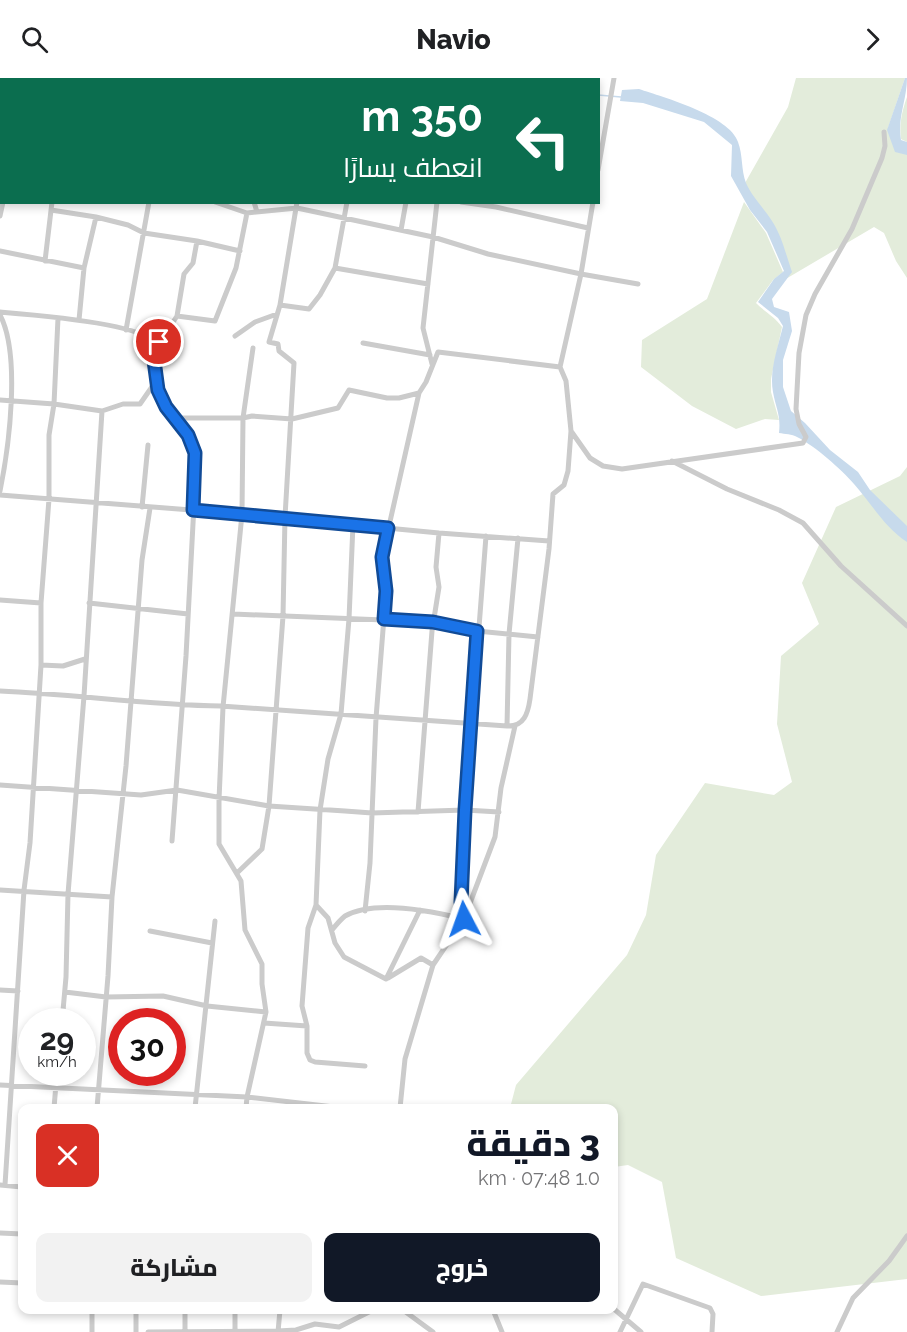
<!DOCTYPE html>
<html lang="ar">
<head>
<meta charset="utf-8">
<style>
	:root { --surface:#fff; --page:#f2f2f2; --text:#202124; --muted:#757577; --accent:#111827 }
	body { margin:0; font-family:Raleway,Cairo,sans-serif; background:var(--page); color:var(--text); direction:rtl; height:100vh; display:flex; flex-direction:column; font-size:22px; white-space:nowrap }
	* { box-sizing:border-box; margin:0 }
	p { font-size:20px; color:var(--muted) }
	.icon { flex:none; width:33px; height:33px; fill:none; stroke:currentColor; stroke-width:2; stroke-linecap:round; stroke-linejoin:round }
	.map { position:relative; flex:1; overflow:hidden; direction:ltr }
	.details { position:absolute; left:18px; top:1026px; width:600px; height:210px; display:flex; flex-direction:column; background:var(--surface); border-radius:12px; box-shadow:0 3px 9px #0003; direction:rtl }
	.details>* { flex:none }
	.hud { position:absolute; left:0px; top:0px; width:600px; height:126px; box-shadow:0 3px 9px #0003; direction:rtl; background:#0b6e4f; color:#fff; overflow:hidden }
	.speed { position:absolute; left:18px; top:930px; display:flex; gap:12px; font-size:30px; font-weight:700; text-align:center }
	.speed>* { display:grid; place-content:center; width:78px; height:78px; border-radius:50%; background:var(--surface); box-shadow:0 3px 9px #0003; line-height:1 }
	.speed small { font-size:15px; font-weight:400 }
	.speed .limit { border:9px solid #d22; background:#fff; color:#111 }
	.pin { position:absolute; display:grid; place-items:center; width:51px; height:51px; color:#fff; margin:-26px; border:3px solid #fff; border-radius:50%; box-shadow:0 2px 6px #0007 }
	.me { position:absolute; width:66px; margin:-33px; rotate:356deg; stroke-linejoin:round; filter:drop-shadow(0 0 4px #0008) }
	.turn { display:flex; align-items:center; gap:21px; height:126px; padding:0 18px; font-size:27px }
	.turn .icon { width:78px; height:78px; stroke-width:2.5 }
	.turn b { display:block; font-size:42px; line-height:51px }
	.round { display:grid; place-items:center; flex:none; width:63px; height:63px; border-radius:12px; background:var(--page) }
	.headline { display:flex; align-items:center; justify-content:space-between; height:102px; padding:0 18px }
	h1 { font-size:36px; font-weight:800; line-height:45px; color:var(--accent) }
	.primary-button { display:flex; gap:12px; margin-top:auto; padding:12px 18px }
	.primary-button a { flex:1; height:69px; border-radius:12px; background:var(--accent); color:#fff; font-size:24px; font-weight:800; line-height:69px; text-align:center }
	.primary-button a+a { background:var(--page); color:var(--text) }
	header { display:flex; justify-content:space-between; align-items:center; height:78px; padding:0 18px; background:var(--surface); font-size:27px; font-weight:800 }
	.map>svg:first-child { display:block }
</style>
</head>
<body>
<header><svg class="icon" aria-label="forward" viewBox="0 0 24 24"><path d="M9 5l7 7-7 7"/></svg>Navio<svg class="icon" aria-label="search" viewBox="0 0 24 24"><circle cx="10" cy="10" r="6"/><path d="M15 15l6 6"/></svg></header>
<div class="map">
<svg width="907" height="1254" viewBox="0 0 907 1254">
	<rect width="100%" height="100%" fill="#fff"/>
	<path fill="#e3ecdb" d="M796,0h109l-17,50 19,25v125l-11,-17 -12,-28 -10,-6 -90,53 7,-8 -46,-89 43,-76z
		M907,19v45l-6,-3c-2,-15 1,-28 6,-42z
		M744,124l22,31 17,39 -10,8 -17,23c9,9 19,14 26,24l-11,52v13l8,28 -14,-1 -29,10 -44,-23 -51,-39 1,-27 65,-41z
		M907,389v812l-146,17 -85,-38 -14,-76 -34,-17 -14,2v-59h-104l6,-23 111,-130 19,-40 10,-60 49,-72 69,12 18,-13 -15,-58 4,-68 38,-32 -17,-41 34,-76 64,-31z"/>
	<path fill="#c7daec" d="M905,0h2c0,22 -10,40 -6,62l6,2v13l-12,-3 -8,-22z
		M639,11c24,8 91,27 99,53 5,13 3,28 8,41 6,14 18,25 26,38 10,15 14,34 20,51l-20,27 2,8 15,5 3,19 -9,29v27l8,24 14,12 25,27 28,22 12,18 37,36v16c-23,-15 -35,-38 -53,-58 -13,-15 -39,-38 -57,-47 -5,-3 -12,-3 -18,-4 2,-18 -3,-24 -6,-41 -4,-21 5,-45 10,-66l-5,-8 -20,-16 16,-23 10,-8 -17,-39 -17,-22 -19,-34 1,-31 -28,-23 -61,-19 -23,-2 2,-11z"/>
	<g fill="none" stroke-linecap="round" stroke-linejoin="round">
		<path stroke="#c7daec" stroke-width="1.5" d="M598,17l23,2"/>
		<path stroke="#cbcbcb" stroke-width="5" d="M108,0l9,2
			M354,0l7,2
			M29,2v-2
			M78,2v-2
			M125,2v-2
			M172,2v-2
			M223,2v-2
			M323,2l1,-2
			M371,2l1,-2
			M468,2l1,-2
			M0,75h2
			M598,92l16,-92
			M215,124l32,11 50,-5 136,29 55,17 93,20 57,10
			M254,124l3,10
			M461,124l35,5 92,21
			M51,132l45,7 32,8 16,8 53,8 43,10
			M0,138l3,-14
			M401,152l5,-28
			M0,173l84,17
			M45,183l7,-59
			M335,190l93,16
			M280,227l29,4 11,-14 15,-27 12,-66
			M0,234c24,2 138,11 149,28 9,16 3,41 12,59 14,27 34,32 35,68l-10,189 -14,185
			M0,237c21,40 9,132 0,176
			M177,238l7,-42 9,-11 4,-22
			M79,242l5,-52 12,-51
			M126,252l23,-128
			M235,258l20,-14 22,-8
			M363,265l67,12
			M153,275l24,-37 38,5 21,-53 11,-55
			M432,286l-9,-36 14,-126
			M0,322l54,4 48,7 21,-7h17l16,-23
			M175,340h68l9,-2 40,3 46,-11 11,-18 38,8h12l20,-5
			M571,353l19,27 13,8 19,3 181,-26 3,-6 -7,-13 -3,-15 3,-56 7,-38 9,-21 37,-65 30,-71 3,-12 -1,-14
			M672,383l55,28 52,21 24,13 38,43 66,60
			M0,417l242,19 197,19 110,8
			M142,429l6,-62
			M353,446l-4,95 -8,95 -13,45 -8,51 -4,95 12,13 7,25 9,14 42,22
			M0,522l41,3
			M89,525l99,11
			M233,536l200,8 44,9 61,6
			M41,587l22,1 22,-7
			M0,613c74,3 147,14 221,15l286,20c17,1 21,-13 23,-27l19,-150 4,-55 11,-9 4,-14 3,-40 -5,-50 -6,-14 21,-93 12,-72
			M507,648l2,-92 9,-96
			M0,707l141,10 36,-5 92,16 76,5 27,2 93,-3 34,2
			M418,734l14,-181 7,-44 -3,-20 3,-34
			M237,795l25,-24 7,-43 14,-190 2,-99 9,-154 -15,-12 -1,-7 -9,-2 11,-37 17,-103
			M0,812l112,7
			M316,827l-8,23 -6,78 5,20v27l3,7 5,2 50,4
			M365,833l5,-48 6,-145 10,-126 -4,-35 37,-164 7,-11 12,-30 122,15
			M463,840l-2,-16 4,-92 21,-274
			M332,852c4,-5 8,-10 13,-14 30,-17 87,-5 119,3
			M150,853l62,12
			M388,900l33,-20 12,7
			M386,901l34,-69
			M0,912l18,1
			M65,914l41,5 57,-1 44,10 59,6
			M62,944l4,-45 2,-83 16,-198 18,-285
			M264,945l43,3
			M0,1007l247,12 96,11
			M54,1030l3,-36
			M97,1030l11,-132 4,-79 14,-131 16,-206 8,-52
			M195,1030l20,-187
			M246,1030l1,-11 19,-85 -4,-28v-20l-17,-34 -4,-49 -22,-37v-44l4,-93 19,-193 1,-96 10,-70
			M400,1030l5,-49 28,-94 31,-46 31,-82 6,-49 14,-62
			M0,1107l22,2
			M5,1107l19,-295 6,-47 11,-178v-62l8,-104v-64l5,-31 4,-86
			M0,1155l22,1
			M0,1204l22,1
			M614,1231l27,23
			M92,1232v22
			M403,1232l30,22
			M493,1232l9,22
			M136,1254v-22
			M148,1254l130,-1 18,-1 19,-6 24,3 34,-17
			M185,1254v-22
			M235,1254v-22
			M278,1254l2,-22
			M620,1254l23,-48 67,24 3,6 -1,18
			M837,1254l16,-34 36,-37 18,-25"/>
	</g>
	<g fill="none" stroke-linecap="round" stroke-linejoin="round">
		<defs>
			<path id="route" d="M159,264l-6,11 5,37 8,17 22,28 7,18 -2,57 195,18 -6,29 4,34 -2,28 49,3 44,9 -12,179 -4,92 3,17"/>
		</defs>
		<use href="#route" stroke="#114b97" stroke-width="15"/>
		<use href="#route" stroke="#1a73e8" stroke-width="10"/>
	</g>
</svg>
<div class="speed"><div>29<small>km/h</small></div><div class="limit">30</div></div>
<div class="pin" style="left:159px;top:264px;background:#d93025"><svg class="icon" aria-label="arrive" viewBox="0 0 24 24"><path d="M6 21V4h12l-3 4 3 4H6"/></svg></div>
<svg class="me" style="left:464px;top:841px" viewBox="-20 -20 40 40"><path d="M0-17L14 15 0 8-14 15z" fill="#1a73e8" stroke="#fff" stroke-width="4"/></svg>
<div class="hud">
<div class="turn"><svg class="icon" aria-label="left" viewBox="0 0 24 24"><path d="M17 20v-9H6M10 6l-5 5 5 5"/></svg><div><b>350 m</b>انعطف يسارًا</div></div>
</div>
<section class="details">
<div class="headline"><div><h1>3 دقيقة</h1><p>1.0 km · 07:48</p></div><a class="round" style="background:#d93025;color:#fff"><svg class="icon" aria-label="close" viewBox="0 0 24 24"><path d="M6 6l12 12M18 6L6 18"/></svg></a></div>
<div class="primary-button"><a>خروج</a><a>مشاركة</a></div>
</section>
</div>
</body>
</html>
